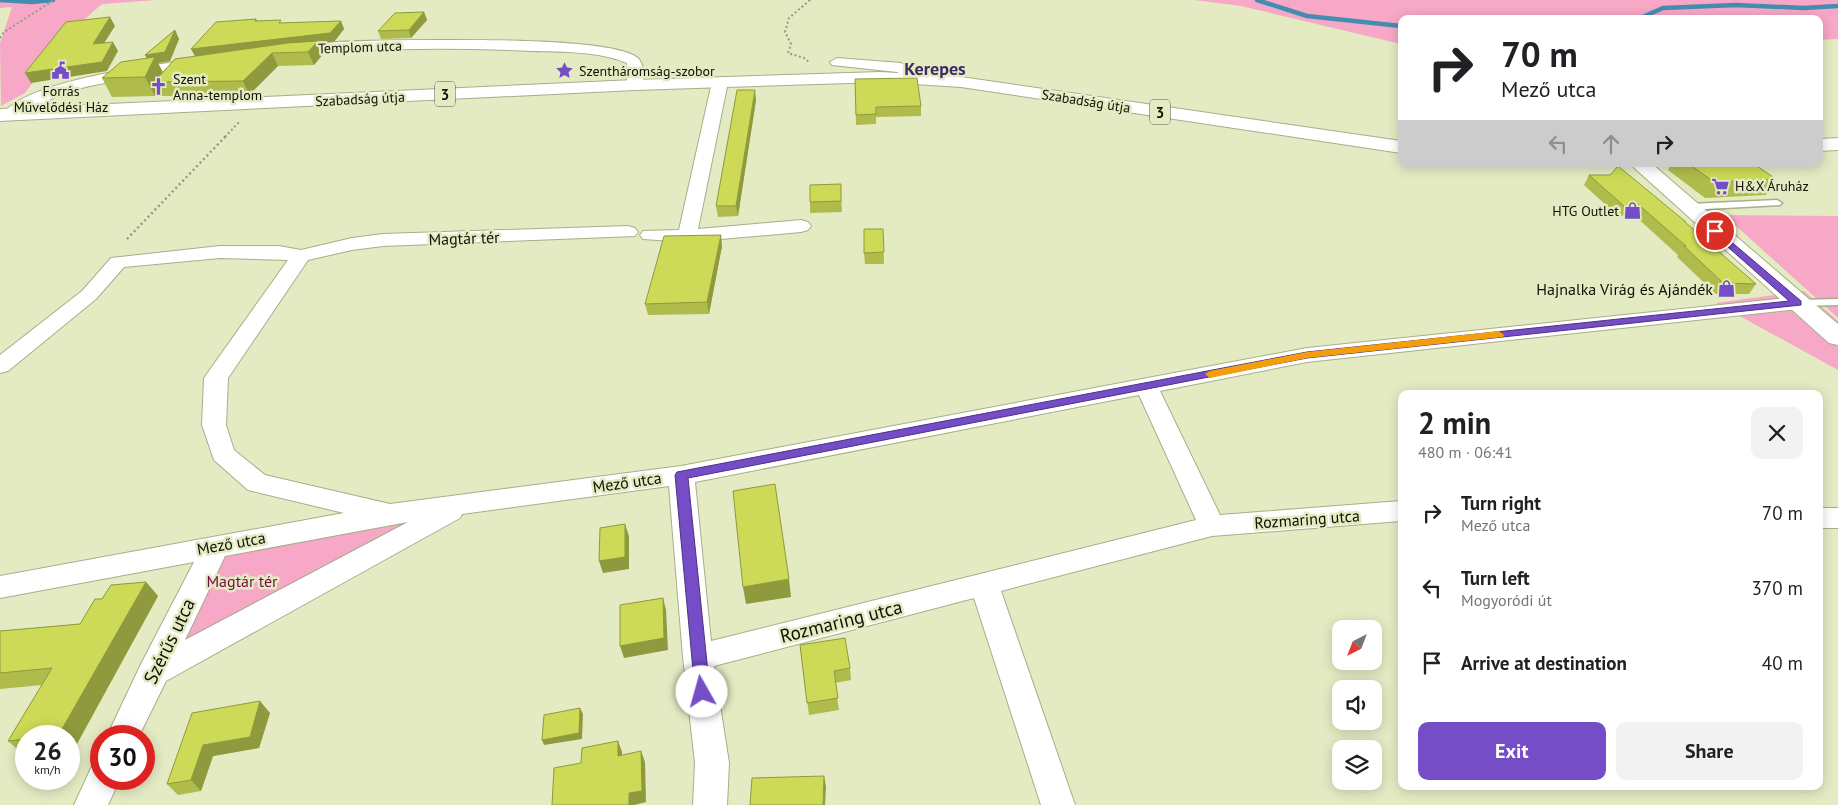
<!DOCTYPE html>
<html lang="en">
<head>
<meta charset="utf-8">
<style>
	:root { --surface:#fff; --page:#f2f2f2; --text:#202124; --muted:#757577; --accent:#754dc6 }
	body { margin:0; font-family:"PT Sans",sans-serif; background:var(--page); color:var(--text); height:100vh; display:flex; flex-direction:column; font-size:19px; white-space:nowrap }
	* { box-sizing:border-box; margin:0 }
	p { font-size:16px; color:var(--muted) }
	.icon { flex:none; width:28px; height:28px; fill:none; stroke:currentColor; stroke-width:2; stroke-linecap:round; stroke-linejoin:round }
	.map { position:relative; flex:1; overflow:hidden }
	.panel { position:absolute; left:1398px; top:390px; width:425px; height:400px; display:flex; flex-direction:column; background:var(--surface); border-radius:10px; box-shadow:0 2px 12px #0003 }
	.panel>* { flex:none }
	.banner { position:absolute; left:1398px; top:15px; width:425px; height:152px; border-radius:10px; box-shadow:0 2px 12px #0003; background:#fff; color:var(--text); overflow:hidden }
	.needle { width:32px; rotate:222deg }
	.tools { position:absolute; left:1332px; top:620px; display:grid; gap:10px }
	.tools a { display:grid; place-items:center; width:50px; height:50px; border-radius:10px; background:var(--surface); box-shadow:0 2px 12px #0003; font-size:25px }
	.speed { position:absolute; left:15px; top:725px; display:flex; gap:10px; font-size:25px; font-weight:700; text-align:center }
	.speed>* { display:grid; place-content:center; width:65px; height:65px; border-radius:50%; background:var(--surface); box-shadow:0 2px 12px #0003; line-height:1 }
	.speed small { font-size:12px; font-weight:400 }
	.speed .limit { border:8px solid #d22; background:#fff; color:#111 }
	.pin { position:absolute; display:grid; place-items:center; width:42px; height:42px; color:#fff; margin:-21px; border:2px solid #fff; border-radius:50%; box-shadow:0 1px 5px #0007 }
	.me { position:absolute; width:55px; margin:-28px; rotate:353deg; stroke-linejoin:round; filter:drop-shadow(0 0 4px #0008) }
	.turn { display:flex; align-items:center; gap:18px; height:105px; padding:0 20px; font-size:22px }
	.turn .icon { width:65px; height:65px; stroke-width:2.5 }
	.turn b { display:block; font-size:35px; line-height:42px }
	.lanes { display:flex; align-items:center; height:48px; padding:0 20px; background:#0003; justify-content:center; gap:25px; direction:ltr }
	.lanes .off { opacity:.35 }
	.round { display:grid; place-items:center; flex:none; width:52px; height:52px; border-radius:10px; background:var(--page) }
	.headline { display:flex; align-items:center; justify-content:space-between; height:85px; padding:0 20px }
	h1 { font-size:30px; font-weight:700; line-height:38px }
	.primary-button { display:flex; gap:10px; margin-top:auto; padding:10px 20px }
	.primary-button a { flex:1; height:58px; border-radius:10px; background:var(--accent); color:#fff; font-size:20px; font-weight:700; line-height:58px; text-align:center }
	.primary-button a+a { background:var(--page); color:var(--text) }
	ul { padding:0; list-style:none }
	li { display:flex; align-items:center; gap:15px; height:75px; padding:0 20px }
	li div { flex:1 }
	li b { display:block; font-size:19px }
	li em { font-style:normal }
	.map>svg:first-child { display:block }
</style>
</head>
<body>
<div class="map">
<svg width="1838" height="805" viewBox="0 0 1838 805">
	<rect width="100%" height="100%" fill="#e4ebc3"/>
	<path fill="#f7a8c6" d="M0,0h156l-54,4 -31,27 -46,62 -24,13 -1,-63 12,-36 -12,1z
		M1085,0h753v39l-19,1v-21h-418v25l-160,-38 -47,-6z
		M1724,215l114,1v102z
		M1804,291l34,30v49l-122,-67z
		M464,504l-312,169 64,-127z"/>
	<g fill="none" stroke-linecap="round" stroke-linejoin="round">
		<path stroke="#458db0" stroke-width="4.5" d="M0,0l32,2 21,-2
			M1257,0l50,16 94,10
			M1638,19l25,-11 73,-3 68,3 34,-2"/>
		<defs>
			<path id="lane" d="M1777,200l5,3 -2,2 -91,5 -5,-3 5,-3z
				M1838,299v6l-40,1 -6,-3 6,-3z"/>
			<path id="street" d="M436,40c35,0 183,-2 203,19 5,8 7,21 1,29h-10l-3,-3v-22c-29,-12 -64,-11 -95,-12 -81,-4 -163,-3 -244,4l-7,-4c7,-11 135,-11 155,-11z
				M837,58l64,5 25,16 -8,5 -21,-12 -65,-7 -2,-3z
				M197,59l5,1 2,3 -2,3c-47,12 -96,12 -143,29 -14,6 -41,27 -55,23l-2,-3c24,-35 153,-50 195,-56z
				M720,77l8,5 -30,147 103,-9 7,2 3,4 -3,4 -7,2 -114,10 -44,-3 -3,-4 3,-4 36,-1 33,-148z
				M628,226l7,2 3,4 -3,4 -252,10 -31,4 -44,10 -80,118 -2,47 8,25 31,25 125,29 291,-38 626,-118 491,-51 7,2 4,4 -4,4 -7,2 -491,53 -147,29 60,124 181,-14v20l-189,15 -211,55 74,214h-34l-67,-207 -260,68 15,97 -2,42h-34l2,-42 -12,-106 -14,-171 -207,28 -2,4 -294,163 -27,55h-32l34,-72 53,-102 -194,36v-22l344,-63 -96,-23 -34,-30 -12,-35 2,-47 84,-118 -68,-2 -96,9 -28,32 -88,72 -8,2v-18l82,-64 29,-33 109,-12h59l22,4 51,-12 31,-4zM1139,395l57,125 -485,121 -16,-159zM408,522l-223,118 40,-84z
				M1819,508h19v20h-19z
				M101,764v15h19l-12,26h-34l17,-37z"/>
			<path id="secondary" d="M1630,164h22l186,160v21l-9,-2z"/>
			<path id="primary" d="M881,72l80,5 440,64v12l-440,-66 -80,-5 -246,8 -635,31v-12l635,-29z
				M1838,138v12l-19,1v-12z"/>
		</defs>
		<use href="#lane" stroke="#a8ae88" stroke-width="3"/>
		<use href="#street" stroke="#a8ae88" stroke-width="2"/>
		<use href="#secondary" stroke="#a8ae88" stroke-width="2"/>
		<use href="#primary" stroke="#a8ae88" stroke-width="2"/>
		<path stroke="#969b7d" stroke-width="2" stroke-dasharray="2 2.5" stroke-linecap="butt" d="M810,0l-21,18 -4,14 6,12 -3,9 16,5 6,5
			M0,38l4,-6 50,-32
			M225,137l15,-16"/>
		<path stroke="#969b7d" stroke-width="2.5" stroke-dasharray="2 3" stroke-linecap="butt" d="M127,239l99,-103"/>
		<use href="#lane" fill="#fff" fill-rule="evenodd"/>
		<use href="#street" fill="#fff" fill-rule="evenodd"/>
		<use href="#secondary" fill="#fff" fill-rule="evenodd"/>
		<use href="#primary" fill="#fff" fill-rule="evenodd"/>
	</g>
	<path fill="#afbb4b" d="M424,12l3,8 -16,18 -30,1 -3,-8z
		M256,19l2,2 25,2 58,-2 3,8 -10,13 -15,1 4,11 -9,11 -36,1 -29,29 -88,1 -3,-6 -3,6 -43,1 -10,-19 45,-20 28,-28 4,9 -9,22 -12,2 5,9 32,-16z
		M855,79l66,27v10l-45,1v7l-20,1z
		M756,100l-18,116 -20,1 -2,-11z
		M1671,164h83l22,15 -10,16 -61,3 -37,-28z
		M1589,175l97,47v1l70,61 -7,10h-33l-39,-37 1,-2 -44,-40 -16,1 -34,-31z
		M841,194l1,18 -32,1v-11z
		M883,229l1,35h-19l-1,-11z
		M722,246l-13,68 -61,1 -3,-11z
		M146,582l12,14 -85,155h-4v-15h-43v19h-2l-16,-14 34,-56 -42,4v-58l80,-7 22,-25z
		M800,645l50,23 1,12 -16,3 4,27 -30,5z
		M270,713l-11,35 -46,8 -12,35 -23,4 -11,-11z"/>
	<path fill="#8f993d" d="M424,12l3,8 -16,18 -2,-8z
		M110,17l5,9 -17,27 -5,-9z
		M341,21l3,8 -10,13 -15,1 4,11 -9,11 -6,-13 7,-8 -119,14 -5,-9z
		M175,30l4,9 -9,22 -12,2 6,12 -10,7 4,8 -3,6 -10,-19 5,-13 -5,-9z
		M113,42l5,9 -11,20 -76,12 -6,-10z
		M272,53l6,13 -29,29 -6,-14z
		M755,90l1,10 -18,116 -2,-10z
		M721,235l1,11 -13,68 -2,-12z
		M625,524l4,12v33l-26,4 -4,-12z
		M789,579l2,18 -45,7 -3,-17z
		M146,582l12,14 -85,155 -4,-4v-11h-11z
		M663,598l3,12 2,40 -44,8 -4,-12z
		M260,701l10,12 -11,35 -46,8 -12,35 -10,-11 12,-35z
		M580,708l3,6 -1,25 -38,6 -2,-5z
		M618,741l4,11v15l-4,-11z
		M641,751l4,11 1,40 -12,3h-5v-12z
		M824,776l2,11 -1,18h-2z"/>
	<path fill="#ccda57" stroke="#8f993d" d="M424,12l-15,18 -31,1 17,-18z
		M110,17l-17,27 20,-2 -11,20 -77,11 41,-51z
		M256,19l-1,2 26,-1 -2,3 62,-2 -11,12 -139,16 25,-27z
		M175,30l-10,22 -20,3z
		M318,41l-10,11 -36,1 -29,28 -89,1 21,-23 113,-16z
		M155,57l-10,20 -43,1 19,-16z
		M917,78l4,28 -45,1v7l-20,1 -1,-36z
		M737,90h18l-19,116h-20z
		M1689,164h65l22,15 -62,3z
		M1618,166l68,56h-1l71,62 -33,-1 -39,-37h2l-47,-41 -15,1 -35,-31h21z
		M841,184v17l-31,1v-17z
		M864,229h19l1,23 -20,1z
		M721,235l-14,67 -62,2 19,-68z
		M775,484l14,95 -46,8 -10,-96z
		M625,524v33l-26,4 1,-33z
		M146,582l-88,154h-32v3l-18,2 44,-73 -52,5v-42l80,-7 15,-25h7l9,-14z
		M663,598l1,40 -44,8v-41z
		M845,638l5,30 -16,3 4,27 -31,5 -7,-58z
		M260,701l-10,36 -47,8 -12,35 -24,4 25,-71z
		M580,708l-1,25 -37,7 2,-25z
		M618,741v15l23,-5 1,40 -13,2v12h-77l2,-37 27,-5 1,-15z
		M824,776l-1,29h-73l2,-27z"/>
	<path fill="#754dc6" stroke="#4c3281" d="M1715,228l86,73v4l-494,53 -619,120 22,214 -2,5 -6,2 -5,-2 -2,-5 -20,-217 2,-3 630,-120 482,-51 -77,-68 -1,-2z"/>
	<path fill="#f59e0b" d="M1499,331l5,4 -1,2 -196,21 -97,20 -5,-4 5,-3 97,-19z"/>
	<defs>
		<symbol id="civic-bare" viewBox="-9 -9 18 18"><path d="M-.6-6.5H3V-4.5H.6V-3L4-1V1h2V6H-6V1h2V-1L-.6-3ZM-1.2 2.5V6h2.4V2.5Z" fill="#754dc6" stroke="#e4ebc3" stroke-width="2.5" paint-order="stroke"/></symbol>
		<symbol id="sight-bare" viewBox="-9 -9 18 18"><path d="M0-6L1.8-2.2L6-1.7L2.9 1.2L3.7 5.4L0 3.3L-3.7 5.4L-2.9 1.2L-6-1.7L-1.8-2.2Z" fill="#754dc6" stroke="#e4ebc3" stroke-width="2.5" paint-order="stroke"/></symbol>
		<symbol id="church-bare" viewBox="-9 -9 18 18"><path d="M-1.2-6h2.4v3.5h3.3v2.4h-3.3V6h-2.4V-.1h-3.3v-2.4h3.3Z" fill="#754dc6" stroke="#e4ebc3" stroke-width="2.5" paint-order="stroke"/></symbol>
		<symbol id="supermarket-bare" viewBox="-9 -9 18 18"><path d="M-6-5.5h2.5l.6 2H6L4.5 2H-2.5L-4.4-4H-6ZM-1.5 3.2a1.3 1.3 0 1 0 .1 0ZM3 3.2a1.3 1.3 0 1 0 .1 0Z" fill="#754dc6" stroke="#e4ebc3" stroke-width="2.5" paint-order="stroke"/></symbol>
		<symbol id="shop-bare" viewBox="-9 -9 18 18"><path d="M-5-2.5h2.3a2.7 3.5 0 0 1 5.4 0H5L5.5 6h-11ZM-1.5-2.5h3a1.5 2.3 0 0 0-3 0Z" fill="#754dc6" stroke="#e4ebc3" stroke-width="2.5" paint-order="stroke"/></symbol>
	</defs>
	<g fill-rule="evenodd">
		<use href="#civic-bare" x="48" y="58" width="25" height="25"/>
		<use href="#sight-bare" x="552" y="58" width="25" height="25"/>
		<use href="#church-bare" x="146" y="74" width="25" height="25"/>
		<use href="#supermarket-bare" x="1708" y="174" width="25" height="25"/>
		<use href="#shop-bare" x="1620" y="198" width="25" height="25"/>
		<use href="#shop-bare" x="1714" y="276" width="25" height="25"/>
	</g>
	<g text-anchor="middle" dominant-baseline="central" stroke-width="5" stroke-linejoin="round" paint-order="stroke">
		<g font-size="14" fill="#101105" stroke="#e4ebc3">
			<text transform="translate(360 47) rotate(-2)">Templom utca</text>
			<text transform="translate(360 99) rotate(-3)">Szabadság útja</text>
			<text transform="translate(1086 101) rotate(9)">Szabadság útja</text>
		</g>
		<g font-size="14" fill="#101105" stroke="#e4ebc3" text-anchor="start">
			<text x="579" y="71">Szentháromság-szobor</text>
			<text x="173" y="79">Szent<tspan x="173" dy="16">Anna-templom</tspan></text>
			<text x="61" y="91" text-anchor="middle">Forrás<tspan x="61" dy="16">Művelődési Ház</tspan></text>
			<text x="1735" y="186">H&amp;X Áruház</text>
			<text x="1619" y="211" text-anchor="end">HTG Outlet</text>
		</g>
		<g fill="#e4ebc3" stroke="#50523e" stroke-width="1">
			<rect x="435" y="81.5" width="20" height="25" rx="4"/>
			<rect x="1150" y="99.5" width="20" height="25" rx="4"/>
		</g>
		<g font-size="15" font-weight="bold" fill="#101105">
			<text x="445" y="94">3</text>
			<text x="1160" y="112">3</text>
		</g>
		<g font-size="16" fill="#101105" stroke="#e4ebc3">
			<text transform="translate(464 238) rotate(-2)">Magtár tér</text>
			<text transform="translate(627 482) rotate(-8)">Mező utca</text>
			<text transform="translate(1307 519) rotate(-4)">Rozmaring utca</text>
			<text transform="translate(231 543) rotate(-10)">Mező utca</text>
		</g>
		<g font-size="16" fill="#101105" stroke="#e4ebc3" text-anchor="end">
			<text x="1713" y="289">Hajnalka Virág és Ajándék</text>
		</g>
		<g font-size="16" fill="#770945" stroke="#e4ebc3">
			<text x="242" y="581">Magtár tér</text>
		</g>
		<g font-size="18" font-weight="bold" fill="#3e2c67" stroke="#e4ebc3">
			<text x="935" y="68">Kerepes</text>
		</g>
		<g font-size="19" fill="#101105" stroke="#e4ebc3">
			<text transform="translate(841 621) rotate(-14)">Rozmaring utca</text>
			<text transform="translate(169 641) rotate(-64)">Szérűs utca</text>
		</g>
	</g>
</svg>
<div class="tools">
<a><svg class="needle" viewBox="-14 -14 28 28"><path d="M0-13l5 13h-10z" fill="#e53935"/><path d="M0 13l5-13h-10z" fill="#757577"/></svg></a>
<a><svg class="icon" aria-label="sound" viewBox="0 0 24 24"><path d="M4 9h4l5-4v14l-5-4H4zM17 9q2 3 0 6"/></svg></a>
<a><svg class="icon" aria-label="layers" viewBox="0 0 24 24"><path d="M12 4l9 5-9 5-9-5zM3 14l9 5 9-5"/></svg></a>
</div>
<div class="speed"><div>26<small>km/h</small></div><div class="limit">30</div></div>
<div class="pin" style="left:1715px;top:231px;background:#d93025"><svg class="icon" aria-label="arrive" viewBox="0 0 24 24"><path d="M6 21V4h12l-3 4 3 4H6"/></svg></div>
<svg class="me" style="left:702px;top:692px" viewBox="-20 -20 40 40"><circle r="19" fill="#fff"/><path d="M0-13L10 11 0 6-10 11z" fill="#754dc6"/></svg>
<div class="banner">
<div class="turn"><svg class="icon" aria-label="right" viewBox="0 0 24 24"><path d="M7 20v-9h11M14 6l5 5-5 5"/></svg><div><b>70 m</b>Mező utca</div></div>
<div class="lanes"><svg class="icon off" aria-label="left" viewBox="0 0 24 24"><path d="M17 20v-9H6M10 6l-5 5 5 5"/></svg><svg class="icon off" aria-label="ahead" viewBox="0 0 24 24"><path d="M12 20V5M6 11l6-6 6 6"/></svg><svg class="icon" aria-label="right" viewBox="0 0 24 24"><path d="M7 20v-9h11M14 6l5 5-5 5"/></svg></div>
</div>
<section class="panel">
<div class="headline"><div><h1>2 min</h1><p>480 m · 06:41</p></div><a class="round"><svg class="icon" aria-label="close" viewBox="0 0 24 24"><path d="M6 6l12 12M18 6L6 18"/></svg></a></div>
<ul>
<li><svg class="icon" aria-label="right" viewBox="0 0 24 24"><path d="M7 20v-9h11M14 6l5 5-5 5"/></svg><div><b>Turn right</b><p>Mező utca</p></div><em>70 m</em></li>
<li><svg class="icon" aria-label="left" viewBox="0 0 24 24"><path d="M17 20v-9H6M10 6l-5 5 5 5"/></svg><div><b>Turn left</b><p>Mogyoródi út</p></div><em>370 m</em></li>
<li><svg class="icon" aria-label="arrive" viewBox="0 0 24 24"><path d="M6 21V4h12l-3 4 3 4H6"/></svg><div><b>Arrive at destination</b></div><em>40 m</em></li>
</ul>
<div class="primary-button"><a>Exit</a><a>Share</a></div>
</section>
</div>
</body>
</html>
